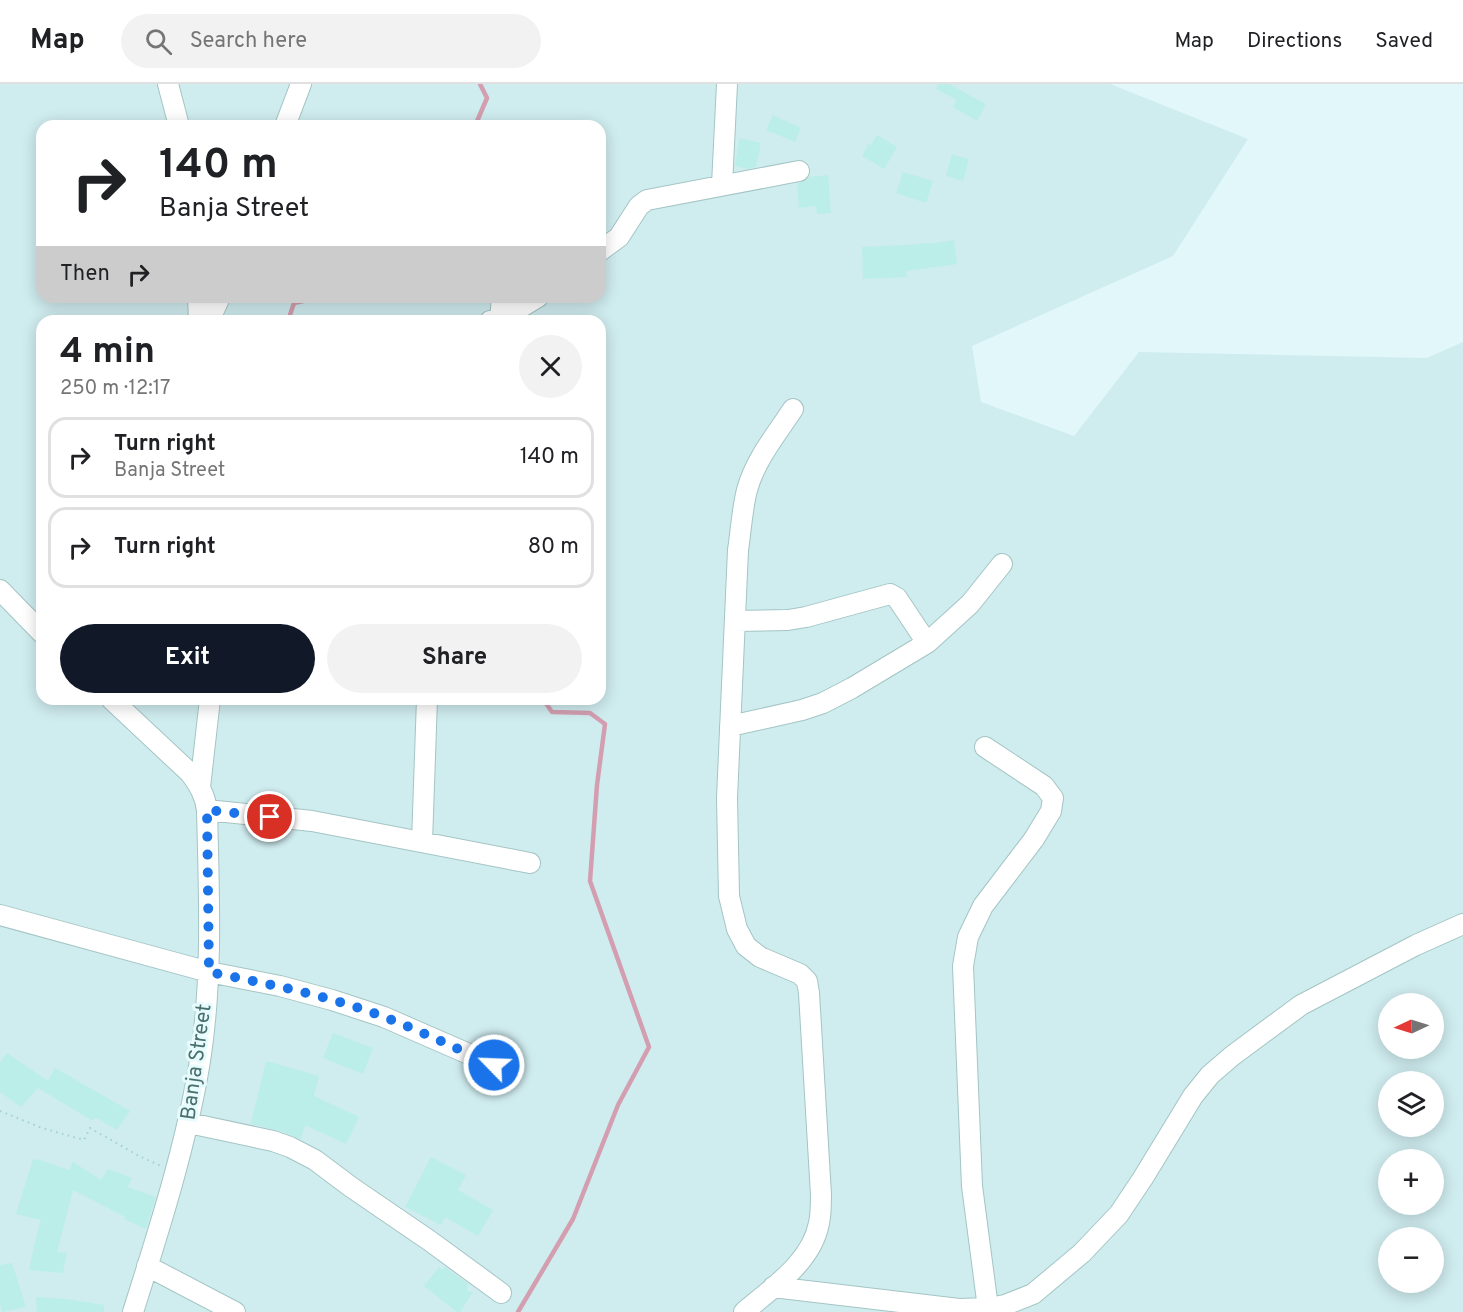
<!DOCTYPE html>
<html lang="en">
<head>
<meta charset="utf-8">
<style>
	:root { --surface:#fff; --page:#f2f2f2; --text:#202124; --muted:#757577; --line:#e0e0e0; --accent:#111827 }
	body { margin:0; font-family:Overpass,sans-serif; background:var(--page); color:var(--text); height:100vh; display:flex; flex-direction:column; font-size:22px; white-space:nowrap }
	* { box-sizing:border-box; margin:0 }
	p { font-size:20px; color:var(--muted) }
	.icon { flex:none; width:33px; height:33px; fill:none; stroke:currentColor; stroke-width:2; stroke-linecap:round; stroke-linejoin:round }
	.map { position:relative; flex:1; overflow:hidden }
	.panel { position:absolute; left:36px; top:231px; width:570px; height:390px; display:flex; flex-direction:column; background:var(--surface); border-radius:18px; box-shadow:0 3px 15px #0003 }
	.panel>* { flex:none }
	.guide { position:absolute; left:36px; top:36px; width:570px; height:183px; border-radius:18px; box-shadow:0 3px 15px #0003; background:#fff; color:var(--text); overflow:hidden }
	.needle { width:39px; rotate:266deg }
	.tools { position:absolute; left:1378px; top:909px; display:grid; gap:12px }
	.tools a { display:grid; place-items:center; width:66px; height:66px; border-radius:50%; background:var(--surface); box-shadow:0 3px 15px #0003; font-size:30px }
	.pin { position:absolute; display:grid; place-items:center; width:51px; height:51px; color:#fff; margin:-26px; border:3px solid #fff; border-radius:50%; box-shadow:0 2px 6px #0007 }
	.me { position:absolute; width:66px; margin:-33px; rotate:294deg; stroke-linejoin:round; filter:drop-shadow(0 0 4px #0008) }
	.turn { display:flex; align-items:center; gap:21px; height:126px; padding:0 24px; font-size:27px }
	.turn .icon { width:78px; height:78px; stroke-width:2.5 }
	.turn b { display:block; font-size:42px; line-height:51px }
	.then { display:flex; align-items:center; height:57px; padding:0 24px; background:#0003; gap:12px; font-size:22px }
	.round { display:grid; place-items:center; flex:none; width:63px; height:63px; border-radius:32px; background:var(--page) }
	.summary { display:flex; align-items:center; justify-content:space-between; height:102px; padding:0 24px }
	h1 { font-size:36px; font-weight:700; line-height:45px }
	.cta { display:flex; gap:12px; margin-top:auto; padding:12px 24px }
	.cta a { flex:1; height:69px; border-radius:36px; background:var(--accent); color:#fff; font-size:24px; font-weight:700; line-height:69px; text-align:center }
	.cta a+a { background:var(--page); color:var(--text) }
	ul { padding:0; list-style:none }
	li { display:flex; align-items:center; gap:18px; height:81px; margin:0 12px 9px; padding:0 12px; border:3px solid var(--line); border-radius:18px }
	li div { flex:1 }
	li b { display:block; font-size:22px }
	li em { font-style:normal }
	header { display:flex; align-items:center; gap:36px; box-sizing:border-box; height:84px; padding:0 30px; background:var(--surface); border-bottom:2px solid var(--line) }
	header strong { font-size:28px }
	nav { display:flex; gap:33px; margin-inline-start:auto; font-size:21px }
	.search { width:420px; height:54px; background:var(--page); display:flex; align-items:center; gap:15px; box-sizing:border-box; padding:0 21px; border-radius:33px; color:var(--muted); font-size:22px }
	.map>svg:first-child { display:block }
</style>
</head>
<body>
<header>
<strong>Map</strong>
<div class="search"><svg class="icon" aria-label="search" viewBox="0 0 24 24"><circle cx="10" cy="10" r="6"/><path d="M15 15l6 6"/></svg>Search here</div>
<nav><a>Map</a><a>Directions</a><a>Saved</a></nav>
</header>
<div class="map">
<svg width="1463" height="1228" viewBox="0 0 1463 1228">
	<rect width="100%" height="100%" fill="#e2f7fa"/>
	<path fill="#cfecef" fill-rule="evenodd" d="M0,0h1110l138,55 -75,117 -201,90 9,56 93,34 65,-84 288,6 36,-16v970h-1463zM42,42h558v171h-558zM42,237h558v378h-558zM1389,920h45v44h-45zM1389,998h45v44h-45zM1389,1076h45v44h-45zM1389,1154h45v44h-45z"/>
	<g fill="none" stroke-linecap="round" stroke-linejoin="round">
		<path stroke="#d39fb0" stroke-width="4.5" d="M475,42l12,-28 -7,-14
			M288,237l6,-18 28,-6
			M518,1228l55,-93 45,-114 31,-58 -59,-166 7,-96 8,-61 -15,-11 -38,-1 -9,-13"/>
	</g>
	<path fill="#bbeee9" d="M938,0h11l37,20 -9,17 -24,-14 4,-7 -21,-11z
		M773,31l28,13 -6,14 -29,-12z
		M877,51l20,12 -13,22 -22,-13 6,-12 3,1z
		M739,54l22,5 -5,24 -9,2 -12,-3z
		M952,70l17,5 -6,22 -17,-5z
		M903,88l30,9 -7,22 -30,-10z
		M828,91l3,38 -14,1 -1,-8 -17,2 -2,-24 9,-4 3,-3z
		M954,156l3,24 -51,7 1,6 -44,2 -1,-32 45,-2 22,-2v1z
		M333,949l40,15 -10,26 -40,-16z
		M7,969l41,28 7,-13 75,43 -13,19 -22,-13 -2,4 -55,-33 -17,19 -21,-15v-29z
		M266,977l53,15 -5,20 45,21 -13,27 -41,-19 -4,14 -24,-9 -26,-6z
		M431,1073l35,18 -8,15 35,20 -15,26 -33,-19 -4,8 -36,-18z
		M33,1075l7,1 29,10 4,-8 28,18 7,-11 24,9 -4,9 28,10 -10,32 -22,-10 1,-2 -52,-27 -16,62 10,1 -4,20 -34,-3 7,-33 5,-17 -25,-6z
		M12,1179l14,44 -24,5 -2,-8v-39z
		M439,1183l3,3 3,-3 23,17 -1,7 6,1 -13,20h-3l-33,-26z
		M36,1213l31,2 37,6v7h-67z"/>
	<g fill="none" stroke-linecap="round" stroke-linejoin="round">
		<defs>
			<path id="minor" d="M168,0l11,42
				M285,42l16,-42
				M722,101l5,-101
				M600,167l19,-14 20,-31 8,-6 152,-29
				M198,213l1,24
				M500,236l2,-23
				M209,237l11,-24
				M490,237l10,-1 38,-23
				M0,506l42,43
				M735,537l53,-1 18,-3 84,-23 7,4 30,45
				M111,615l79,74c9,12 15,22 17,37 2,83 6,168 -7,251 -14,85 -41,169 -67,251
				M730,642l72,-16 21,-7 29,-15 75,-45 43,-39 32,-40
				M985,663l59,39 9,12 -2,13 -17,28 -51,67 -15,31 -5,29 9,220 16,122
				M200,703l10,-88
				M207,726l105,11 218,42
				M422,758l5,-143
				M0,831l209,57 71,14 52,14 52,17 110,48
				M189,1039l84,18 17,6 25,13 36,27 79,54 71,52
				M147,1182l88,46
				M773,1203l186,22 29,-1 17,-3 28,-11 49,-41 37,-39 24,-36 50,-82 17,-21 22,-19 69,-51 115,-60 47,-21
				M744,1228c28,-24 68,-50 75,-89 2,-9 2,-19 2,-28l-12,-202 -2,-12 -7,-7 -40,-17 -14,-11 -9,-17 -8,-33 -2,-98 11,-248c3,-19 4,-41 9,-60 8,-30 29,-55 46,-81"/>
		</defs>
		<use href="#minor" stroke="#a4c5c4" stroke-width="22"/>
		<path stroke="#9fd2cd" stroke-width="2" stroke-dasharray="1.5 4.5" stroke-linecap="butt" d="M0,1027l42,17 42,12 6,-12 49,28 22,10"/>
		<use href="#minor" stroke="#fff" stroke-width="20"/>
	</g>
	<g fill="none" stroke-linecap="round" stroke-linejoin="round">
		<path stroke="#1a73e8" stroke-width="10" stroke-dasharray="0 18" d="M270,733l-63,-7 2,162c59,12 118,23 175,45 37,14 73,32 110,48"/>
	</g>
	<g text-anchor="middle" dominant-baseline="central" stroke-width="6" stroke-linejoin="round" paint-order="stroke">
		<g font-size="21" fill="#4a706b" stroke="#e7fbfe">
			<text transform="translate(197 978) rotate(-82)">Banja Street</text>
		</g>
	</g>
</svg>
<div class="tools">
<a><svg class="needle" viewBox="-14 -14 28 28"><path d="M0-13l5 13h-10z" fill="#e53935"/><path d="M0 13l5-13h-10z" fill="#757577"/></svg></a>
<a><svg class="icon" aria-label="layers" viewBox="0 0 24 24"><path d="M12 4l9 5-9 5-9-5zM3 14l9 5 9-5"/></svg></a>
<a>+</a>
<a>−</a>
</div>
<div class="pin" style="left:270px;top:733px;background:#d93025"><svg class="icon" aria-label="arrive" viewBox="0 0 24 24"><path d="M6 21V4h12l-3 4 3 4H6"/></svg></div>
<svg class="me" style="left:494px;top:981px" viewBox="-20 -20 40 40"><circle r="17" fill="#1a73e8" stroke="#fff" stroke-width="3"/><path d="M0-11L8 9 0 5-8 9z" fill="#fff"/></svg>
<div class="guide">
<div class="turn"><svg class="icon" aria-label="right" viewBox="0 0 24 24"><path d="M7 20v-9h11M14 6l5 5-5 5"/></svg><div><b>140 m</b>Banja Street</div></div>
<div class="then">Then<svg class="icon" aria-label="right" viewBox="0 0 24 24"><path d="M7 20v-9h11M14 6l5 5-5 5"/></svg></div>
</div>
<section class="panel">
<div class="summary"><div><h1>4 min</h1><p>250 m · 12:17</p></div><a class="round"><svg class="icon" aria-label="close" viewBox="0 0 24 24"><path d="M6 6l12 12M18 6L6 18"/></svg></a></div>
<ul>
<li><svg class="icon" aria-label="right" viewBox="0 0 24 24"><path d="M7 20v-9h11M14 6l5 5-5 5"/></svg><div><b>Turn right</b><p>Banja Street</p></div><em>140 m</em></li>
<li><svg class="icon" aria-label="right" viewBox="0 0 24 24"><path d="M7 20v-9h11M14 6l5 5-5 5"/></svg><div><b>Turn right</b></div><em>80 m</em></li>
</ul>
<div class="cta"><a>Exit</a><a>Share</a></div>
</section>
</div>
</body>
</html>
